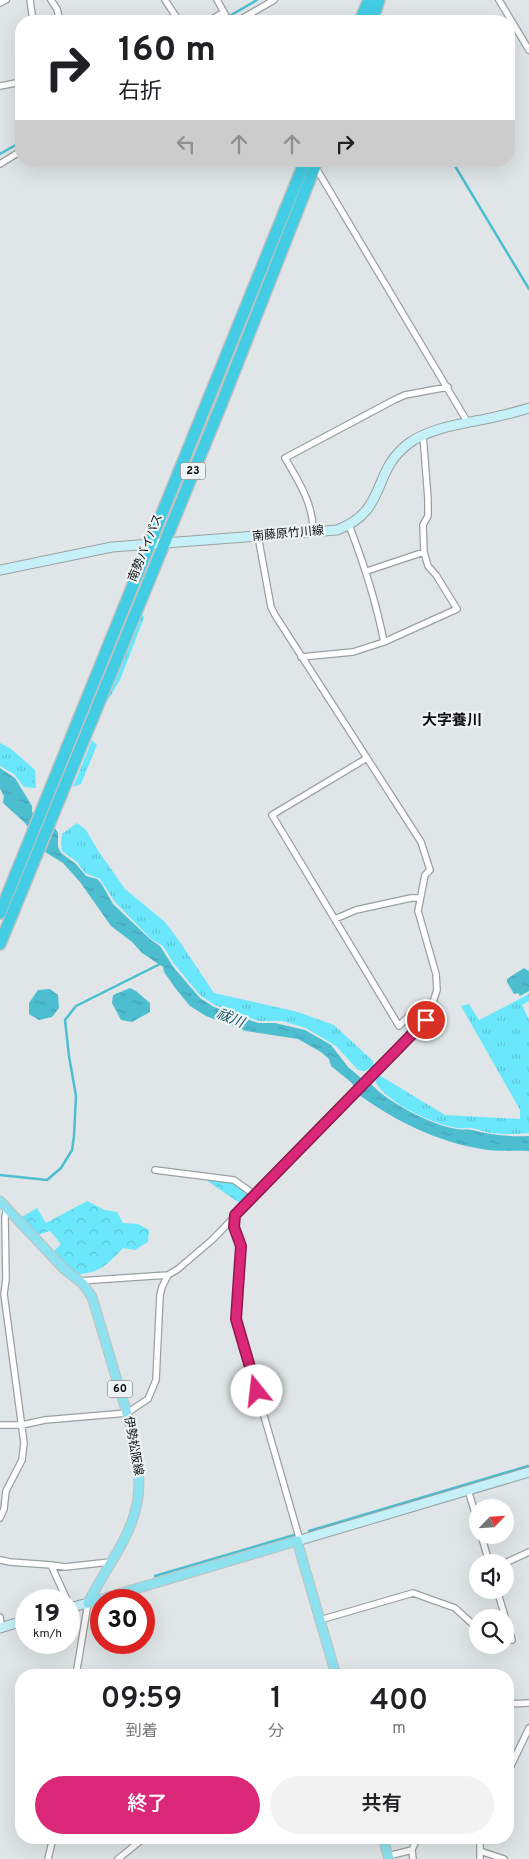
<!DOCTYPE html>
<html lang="ja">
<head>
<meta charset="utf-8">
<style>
	:root { --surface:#fff; --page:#f2f2f2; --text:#202124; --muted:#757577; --accent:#db2777 }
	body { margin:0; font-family:Overpass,"Noto Sans JP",sans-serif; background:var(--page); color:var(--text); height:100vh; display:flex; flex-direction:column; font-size:19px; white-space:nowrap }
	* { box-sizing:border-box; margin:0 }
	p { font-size:16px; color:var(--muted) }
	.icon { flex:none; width:28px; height:28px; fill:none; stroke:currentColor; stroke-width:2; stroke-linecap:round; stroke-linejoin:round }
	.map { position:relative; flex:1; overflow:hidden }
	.panel { position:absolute; left:15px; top:1669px; width:499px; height:175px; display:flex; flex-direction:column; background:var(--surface); border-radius:20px; box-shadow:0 5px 20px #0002 }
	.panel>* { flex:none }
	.hud { position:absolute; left:15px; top:15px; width:500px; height:152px; border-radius:20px; box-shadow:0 5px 20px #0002; background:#fff; color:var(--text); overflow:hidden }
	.needle { width:32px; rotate:65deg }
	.controls { position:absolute; left:469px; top:1499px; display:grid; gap:10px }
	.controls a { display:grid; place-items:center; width:45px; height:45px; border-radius:50%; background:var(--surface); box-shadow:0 5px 20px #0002; font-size:25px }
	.speed { position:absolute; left:15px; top:1589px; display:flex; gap:10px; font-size:25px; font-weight:700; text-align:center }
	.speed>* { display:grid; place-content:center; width:65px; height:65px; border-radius:50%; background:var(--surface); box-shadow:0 5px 20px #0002; line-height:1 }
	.speed small { font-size:12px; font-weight:400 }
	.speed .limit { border:8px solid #d22; background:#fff; color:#111 }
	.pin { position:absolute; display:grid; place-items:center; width:42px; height:42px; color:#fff; margin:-21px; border:2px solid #fff; border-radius:50%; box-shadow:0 1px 5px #0007 }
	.me { position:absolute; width:55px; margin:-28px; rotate:344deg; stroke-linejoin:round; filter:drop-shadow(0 0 4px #0008) }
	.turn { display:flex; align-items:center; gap:18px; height:105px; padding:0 20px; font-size:22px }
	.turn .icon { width:65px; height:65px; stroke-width:2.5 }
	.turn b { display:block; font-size:35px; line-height:42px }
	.lanes { display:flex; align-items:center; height:48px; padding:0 20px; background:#0003; justify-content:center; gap:25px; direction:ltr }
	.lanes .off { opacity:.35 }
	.eta { display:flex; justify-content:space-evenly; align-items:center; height:85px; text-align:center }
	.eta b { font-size:30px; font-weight:600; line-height:35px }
	.button { display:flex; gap:10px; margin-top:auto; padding:10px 20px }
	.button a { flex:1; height:58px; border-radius:30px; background:var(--accent); color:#fff; font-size:20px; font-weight:600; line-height:58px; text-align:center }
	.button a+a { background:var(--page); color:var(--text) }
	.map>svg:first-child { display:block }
</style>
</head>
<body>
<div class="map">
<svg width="529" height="1859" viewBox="0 0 529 1859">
	<defs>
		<pattern id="grass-tufts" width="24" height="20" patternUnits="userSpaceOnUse" patternTransform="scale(1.25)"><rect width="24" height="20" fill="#6be7fc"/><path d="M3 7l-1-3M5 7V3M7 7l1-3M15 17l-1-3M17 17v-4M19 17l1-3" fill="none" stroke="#5cc5d7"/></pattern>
		<pattern id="forest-crowns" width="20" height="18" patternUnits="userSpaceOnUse" patternTransform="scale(1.25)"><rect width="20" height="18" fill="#6be7fc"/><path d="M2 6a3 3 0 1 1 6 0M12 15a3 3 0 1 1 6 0" fill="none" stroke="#5cc5d7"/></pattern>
		<pattern id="water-ripples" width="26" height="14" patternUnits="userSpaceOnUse" patternTransform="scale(1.25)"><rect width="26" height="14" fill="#4dbdd0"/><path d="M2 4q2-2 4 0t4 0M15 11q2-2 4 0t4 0" fill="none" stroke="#42a1b1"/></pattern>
	</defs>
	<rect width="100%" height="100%" fill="#e0e6e7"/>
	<path fill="url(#grass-tufts)" d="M142,614l2,4 -24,62 -18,30z
		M92,740l5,5 -16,39 -8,3z
		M0,743l10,5 25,22 1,18 -12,-1 -10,-13 -14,-8z
		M77,823l9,7 13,22 26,37 39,32 14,18 36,54 84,19 36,13 39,36 1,5 -9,5 -7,-1 -22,-24 -30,-18 -24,-7h-23l-44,-16 -15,-10 -26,-31 -11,-18 -12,-7 -36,-37 -15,-23 -15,-6 -8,-11 -15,-11 -1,-8 1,-9z
		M529,994v7l-7,4 7,15v113c-13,1 -26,2 -38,0 -7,-1 -13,-4 -19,-5 -5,-1 -10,1 -15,0 -24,-4 -71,-25 -82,-47l4,-6 66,40 75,4v-9l-59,-104 8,-2 10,16z"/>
	<path fill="url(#forest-crowns)" d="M208,1179l26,4 15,13 -8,8 -35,-24z
		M87,1201l18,9 12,2 6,11 15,1 11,6 -1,12 -13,8 -12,-2c-18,19 -21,23 -47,27l-24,-22 9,-9 -11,-13 -13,4 -17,-17 17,-10 9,15z"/>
	<path fill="url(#water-ripples)" d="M0,768l15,10 17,28v6l23,16 3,5v14l3,6 15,11 10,12 11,3 4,4 12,21 38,36 9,6 14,22 26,30 14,9 44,16h17l30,7 26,15 17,22 13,11 -7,9 -2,-4 -21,-17 -2,-7 -8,-7 -23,-13 -52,-8 -40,-15 -16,-10 -14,-17 -12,-17 -1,-5 -21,-14 -10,-11 -21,-16 -31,-44 -17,-19 -18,-11 -20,-29 -22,-20 1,-7 -4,-7z
		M524,968l5,3v20l-9,5 -2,-3 -4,1 -7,-12v-3z
		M130,988l6,3 14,12v9l-18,10 -11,-2 -9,-17 1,-8z
		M50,989l8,6 1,13 -7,9 -13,3 -10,-6v-11l9,-13z
		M370,1083c17,19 61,42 87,46 5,1 10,0 15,1 19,5 37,7 57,6v15c-15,-1 -32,1 -47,-2 -45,-7 -86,-28 -123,-54z"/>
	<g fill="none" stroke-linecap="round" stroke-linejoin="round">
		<path stroke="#4dbdd0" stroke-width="2.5" d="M221,21l36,-21
			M0,154l21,-12
			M452,161l77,128
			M0,1175l47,5 14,-12 11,-18 2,-14 2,-40 -7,-40 -4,-36 11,-14 86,-43
			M309,1531l219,-65
			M155,1576l139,-41"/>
		<defs>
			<path id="street" d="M30,0l3,21
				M51,0l6,9 3,12
				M165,0l14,21
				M217,0l12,21
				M499,0l30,50
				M0,3l6,-3
				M209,21l15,-9
				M238,21l36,-21
				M0,86l21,-4
				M0,164l21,-13
				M319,173l149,250
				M313,532c1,-27 -15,-52 -28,-74l109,-58 11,-5 43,-8
				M367,571l57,-19
				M384,642l73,-33 -21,-34 -8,-9 -4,-14 -1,-27 5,-9v-17l-5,-64
				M301,657l52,-5 31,-10c-8,-41 -20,-78 -35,-117
				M367,758l-95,57 127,211 21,-22 13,-2
				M335,919l21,-9 55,-12h9
				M155,1170l79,10 21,15
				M235,1215l-1,12 7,19 -5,73 63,218 -2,4
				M79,1281l89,-6
				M0,1425h22l23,-5 82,-7 21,-14 8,-19 4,-85 2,-8 6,-12 10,-6 34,-29 226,-232 -5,-6 4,-12 -1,-16 -18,-63 7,-36 5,-5 -9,-28 -146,-227 -4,-8 -13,-71
				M468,1490l10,33
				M0,1518l4,-9 2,-18 16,-31 2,-17 -20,-149 2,-15 -1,-62 2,-8
				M481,1535l8,27
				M0,1560l10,2 41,3 16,35
				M505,1563l24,-11
				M51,1565l14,2 45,-5
				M497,1590l15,50 -7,-3
				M0,1617l1,10
				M320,1620l93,-27 42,15 23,21
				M76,1675l12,-72
				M508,1704l21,-1
				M508,1772l21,-44
				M480,1838v13
				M388,1856l24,-6
				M48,1859l5,-21
				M118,1859l26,-21
				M413,1859l-1,-9 5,-12
				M480,1859v-8l24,8"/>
			<path id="secondary" d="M0,570l112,-23 225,-17c51,-19 34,-58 71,-86 23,-18 63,-21 91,-28 10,-2 20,-5 30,-8
				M297,1541l232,-69
				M69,1608l19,-5
				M0,1628l26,-8"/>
			<path id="primary" d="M0,1201l64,68 19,15 9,13c8,26 16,53 24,80 12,39 30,91 20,131 -8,34 -33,64 -48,95
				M88,1603l209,-62 39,134
				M383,1838l6,21"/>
			<path id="highway" d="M360,21l9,-21
				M372,21l7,-21
				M0,913l305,-752
				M0,944l221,-539 96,-244"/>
		</defs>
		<use href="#street" stroke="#9aa0a1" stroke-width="8"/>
		<use href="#secondary" stroke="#9aa0a1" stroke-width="11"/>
		<use href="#primary" stroke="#c0c1c1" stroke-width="11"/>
		<use href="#highway" stroke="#c0c1c1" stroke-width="14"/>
		<use href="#street" stroke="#fff" stroke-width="5.5"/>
		<use href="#secondary" stroke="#c6f0f7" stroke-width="9"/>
		<use href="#primary" stroke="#8ee1ef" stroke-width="9"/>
		<use href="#highway" stroke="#42cde4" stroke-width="11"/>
	</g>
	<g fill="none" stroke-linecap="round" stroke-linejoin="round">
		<defs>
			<path id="route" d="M257,1391l-21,-72 5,-73 -7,-19 1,-12 191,-195"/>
		</defs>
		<use href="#route" stroke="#8e194d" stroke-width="12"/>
		<use href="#route" stroke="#db2777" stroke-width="9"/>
	</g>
	<g text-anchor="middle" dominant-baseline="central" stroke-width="4.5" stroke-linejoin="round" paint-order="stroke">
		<g fill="#edf3f4" stroke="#505354" stroke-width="1">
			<rect x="180.5" y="462.5" width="25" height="17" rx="4"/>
			<rect x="107.5" y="1380.5" width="25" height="17" rx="4"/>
		</g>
		<g font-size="11" font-weight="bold" fill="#0d0f0f">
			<text x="193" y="471">23</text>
			<text x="120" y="1389">60</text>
		</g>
		<g font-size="12" fill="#0d0f0f" stroke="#edf3f4">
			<text transform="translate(288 534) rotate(-5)">南藤原竹川線</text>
			<text transform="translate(146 548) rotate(-68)">南勢バイパス</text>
			<text transform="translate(133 1446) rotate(80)">伊勢松阪線</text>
		</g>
		<g font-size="14" font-style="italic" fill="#0d505a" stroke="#edf3f4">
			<text transform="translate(230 1019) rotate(22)">祓川</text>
		</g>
		<g font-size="15" font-weight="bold" fill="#0d0f0f" stroke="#edf3f4">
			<text x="452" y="721">大字養川</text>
		</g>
	</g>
</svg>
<div class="controls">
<a><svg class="needle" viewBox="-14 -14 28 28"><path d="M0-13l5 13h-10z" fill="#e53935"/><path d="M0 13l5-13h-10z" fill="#757577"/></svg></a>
<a><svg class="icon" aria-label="sound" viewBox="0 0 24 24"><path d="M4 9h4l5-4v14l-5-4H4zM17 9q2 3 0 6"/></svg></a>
<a><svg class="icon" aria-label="search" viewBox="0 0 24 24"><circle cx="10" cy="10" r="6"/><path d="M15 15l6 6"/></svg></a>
</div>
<div class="speed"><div>19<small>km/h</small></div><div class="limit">30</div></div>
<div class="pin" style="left:426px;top:1020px;background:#d93025"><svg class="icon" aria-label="arrive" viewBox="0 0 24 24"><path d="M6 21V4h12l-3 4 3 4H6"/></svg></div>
<svg class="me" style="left:257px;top:1391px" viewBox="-20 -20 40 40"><circle r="19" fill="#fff"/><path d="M0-13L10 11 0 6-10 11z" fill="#db2777"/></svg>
<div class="hud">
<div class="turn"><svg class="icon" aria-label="right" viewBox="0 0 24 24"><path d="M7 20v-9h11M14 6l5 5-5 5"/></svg><div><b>160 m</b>右折</div></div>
<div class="lanes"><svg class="icon off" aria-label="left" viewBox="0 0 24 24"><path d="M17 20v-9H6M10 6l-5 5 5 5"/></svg><svg class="icon off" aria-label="ahead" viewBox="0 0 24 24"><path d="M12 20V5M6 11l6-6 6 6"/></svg><svg class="icon off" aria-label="ahead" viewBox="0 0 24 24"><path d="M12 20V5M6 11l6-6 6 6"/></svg><svg class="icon" aria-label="right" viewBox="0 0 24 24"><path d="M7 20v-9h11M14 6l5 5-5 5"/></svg></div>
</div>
<section class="panel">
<div class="eta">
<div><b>09:59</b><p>到着</p></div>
<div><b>1</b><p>分</p></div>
<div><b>400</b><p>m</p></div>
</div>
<div class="button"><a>終了</a><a>共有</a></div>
</section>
</div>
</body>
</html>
